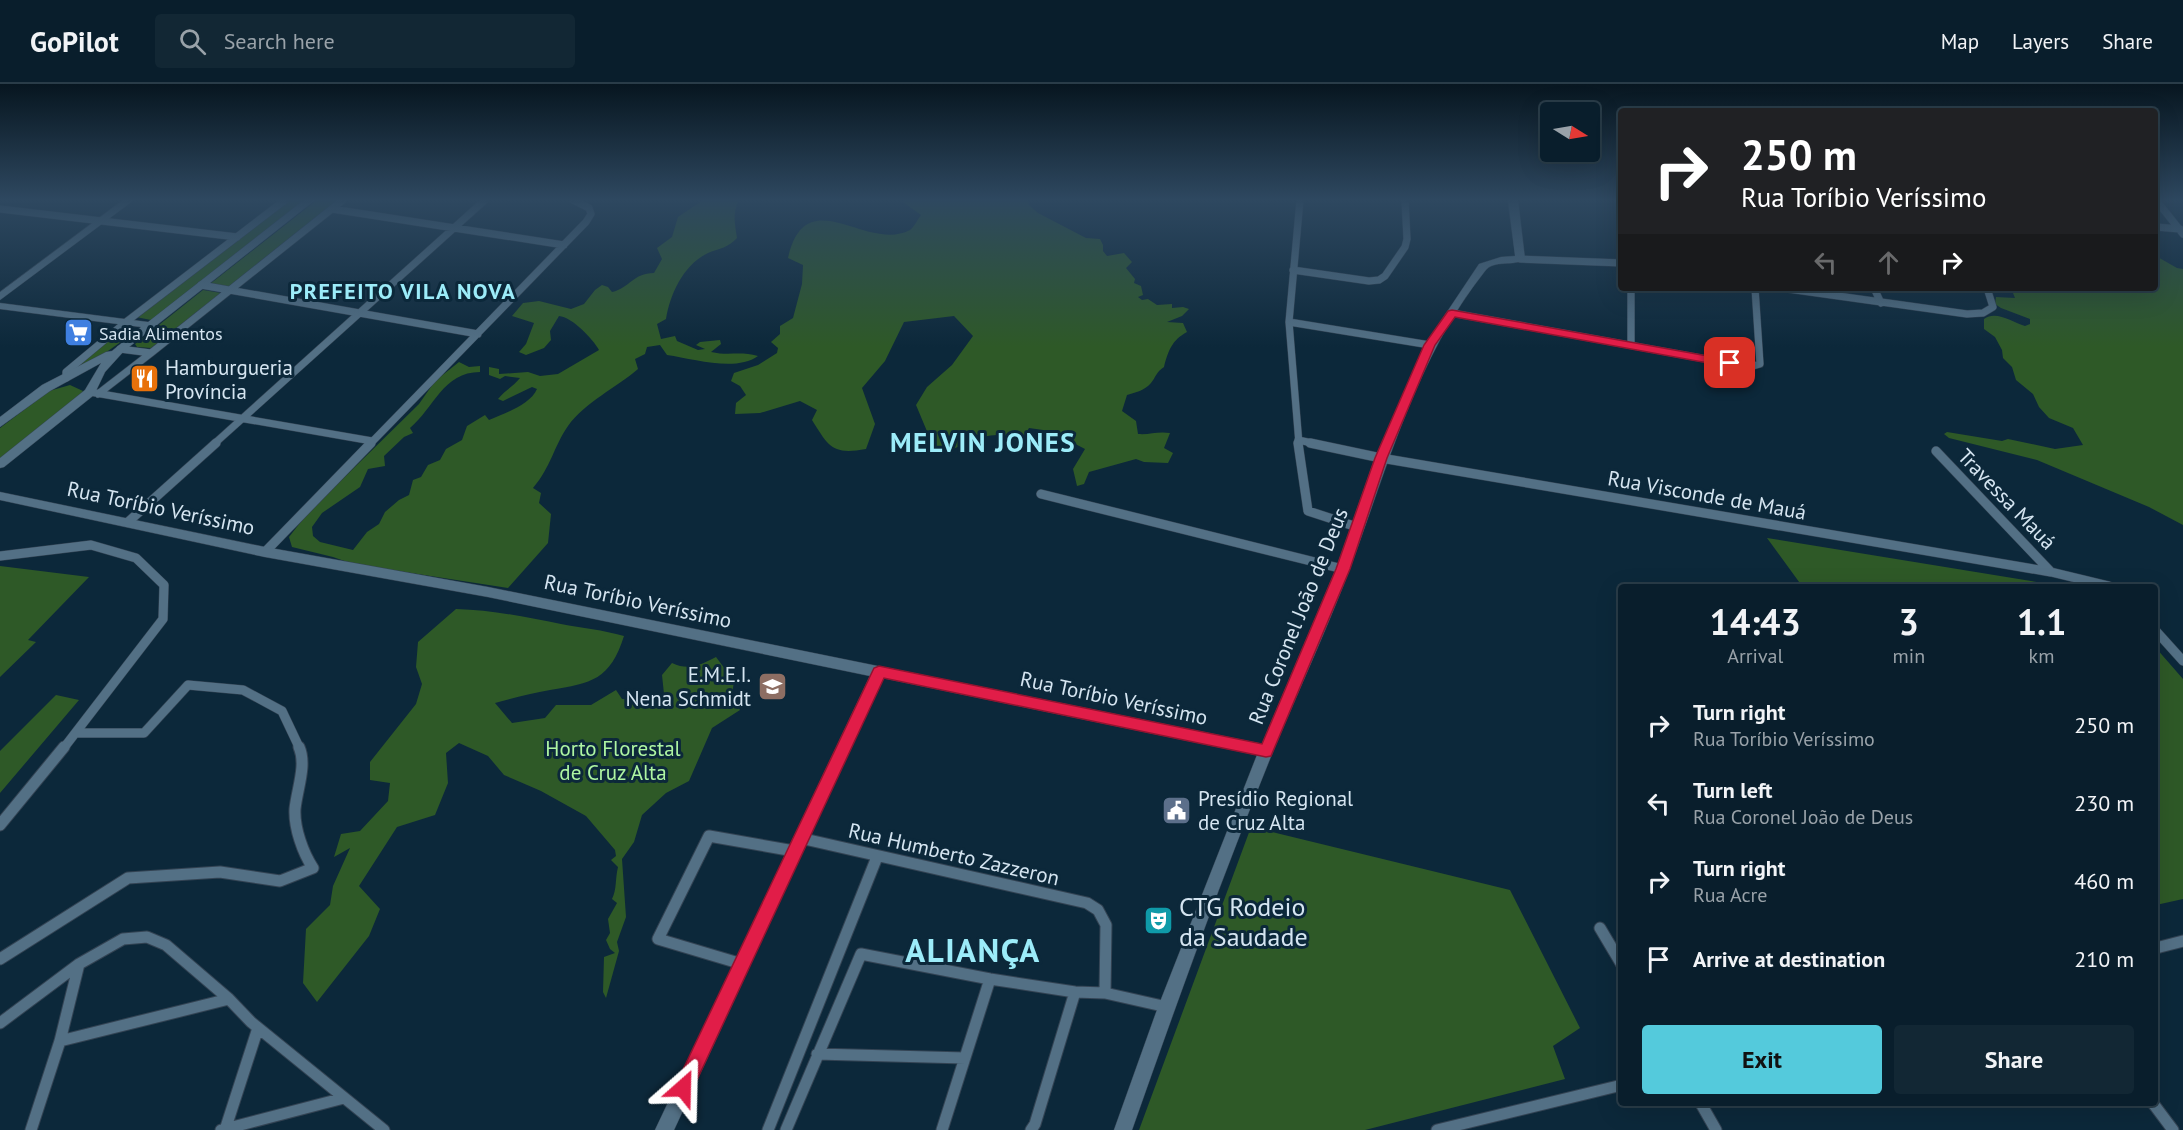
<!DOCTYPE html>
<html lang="en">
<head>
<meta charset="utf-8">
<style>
	:root { --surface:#091e2c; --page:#122734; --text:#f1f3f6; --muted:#99a2a9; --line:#293c48; --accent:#54cadc }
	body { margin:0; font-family:"PT Sans",sans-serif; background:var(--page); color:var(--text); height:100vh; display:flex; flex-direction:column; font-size:22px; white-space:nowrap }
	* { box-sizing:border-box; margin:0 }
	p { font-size:20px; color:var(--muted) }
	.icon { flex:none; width:33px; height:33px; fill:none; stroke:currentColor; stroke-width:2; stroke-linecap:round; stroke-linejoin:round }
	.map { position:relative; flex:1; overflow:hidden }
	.panel { position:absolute; left:1618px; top:500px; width:540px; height:522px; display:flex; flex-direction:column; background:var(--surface); border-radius:6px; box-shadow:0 6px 24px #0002,0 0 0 2px var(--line) }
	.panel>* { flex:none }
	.banner { position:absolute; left:1618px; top:24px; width:540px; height:183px; border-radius:6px; box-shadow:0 6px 24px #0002,0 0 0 2px var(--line); background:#202124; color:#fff; overflow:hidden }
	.needle { width:39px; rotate:101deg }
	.controls { position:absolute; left:1540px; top:18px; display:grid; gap:12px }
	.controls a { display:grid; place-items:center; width:60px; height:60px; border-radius:6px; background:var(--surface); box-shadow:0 6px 24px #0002,0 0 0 2px var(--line); font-size:30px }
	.pin { position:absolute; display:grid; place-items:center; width:51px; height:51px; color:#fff; margin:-26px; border-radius:12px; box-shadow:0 3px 9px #0006 }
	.me { position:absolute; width:66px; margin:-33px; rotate:25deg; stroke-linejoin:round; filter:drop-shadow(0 0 4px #0008) }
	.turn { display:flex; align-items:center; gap:21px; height:126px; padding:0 24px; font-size:27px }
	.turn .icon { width:78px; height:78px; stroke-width:2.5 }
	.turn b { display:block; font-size:42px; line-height:51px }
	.lanes { display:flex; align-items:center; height:57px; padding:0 24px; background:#0003; justify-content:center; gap:30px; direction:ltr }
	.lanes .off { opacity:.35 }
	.eta { display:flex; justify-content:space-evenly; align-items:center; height:102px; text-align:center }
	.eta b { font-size:36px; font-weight:700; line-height:42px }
	.button { display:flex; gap:12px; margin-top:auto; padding:12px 24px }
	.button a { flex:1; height:69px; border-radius:6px; background:var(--accent); color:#111; font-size:24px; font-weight:700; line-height:69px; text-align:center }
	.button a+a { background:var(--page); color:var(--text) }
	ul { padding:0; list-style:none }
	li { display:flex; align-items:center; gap:18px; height:78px; padding:0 24px }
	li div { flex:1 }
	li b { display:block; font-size:22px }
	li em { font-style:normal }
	header { display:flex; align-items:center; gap:36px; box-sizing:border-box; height:84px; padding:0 30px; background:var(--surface); border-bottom:2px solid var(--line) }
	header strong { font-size:28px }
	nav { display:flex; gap:33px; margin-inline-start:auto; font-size:21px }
	.search { width:420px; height:54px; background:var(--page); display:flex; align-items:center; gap:15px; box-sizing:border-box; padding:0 21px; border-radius:6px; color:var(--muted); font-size:22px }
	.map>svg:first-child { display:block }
</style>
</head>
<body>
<header>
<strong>GoPilot</strong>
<div class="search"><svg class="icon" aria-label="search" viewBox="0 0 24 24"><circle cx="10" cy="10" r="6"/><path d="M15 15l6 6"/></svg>Search here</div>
<nav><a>Map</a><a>Layers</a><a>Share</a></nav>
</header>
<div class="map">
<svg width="2183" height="1046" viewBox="0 0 2183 1046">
	<rect width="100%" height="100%" fill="#0c283a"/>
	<path fill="#2e5927" d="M290,116h15l-154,120 -15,-3z
		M317,116h20l-109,87 -18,-3z
		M703,116h36c-7,13 -4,24 -2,38 -9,10 -17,10 -29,15 -24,11 -38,41 -42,66l-9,5 4,15 14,-3 2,5 21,9 7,-1 -9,-4 4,-3 20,-2 1,4 -10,8c17,4 30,-1 47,4 -22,16 -64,3 -91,-1l-7,-10 -13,2 -2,7 -10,5 3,10c-22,19 -53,33 -70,57 -14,20 -17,41 -35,62l8,5 -2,10 12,11 -3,29 -40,45 -155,-24 -20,-7 -41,-10 -3,-10 18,-23 112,-110 16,-23 24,-19 10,5 11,-1v6c-37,0 -46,36 -70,56l3,5 -9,4 -20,19 1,10 -17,3 -8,18 -38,26 -10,14 1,9 7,6 33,8 14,-18 12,-8 6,-12 14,-12 10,-5 4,-15 8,-3 7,-12 12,-5 6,-11 16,-9 5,-14 18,-11 4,5c16,-7 41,-15 48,-31l-5,-2 -29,14 -5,-2c7,-9 15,-12 22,-21l-15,-2 -5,3 -11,-4v-8l10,2v5l29,-2 12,4 18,-2 41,-24c-6,-11 -27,-33 -40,-34l-9,15 1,9 -7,8 -18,7 -7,-3 7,-8 8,-21 -22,-7 11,-13 16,-2 32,8 13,-5 11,-14 7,-5 6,2 4,5c18,-4 21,-19 42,-19l8,-14 -5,-11 15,-11 6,-20z
		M905,116h123l1,5 9,8 48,25 14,1 3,6v6l4,5 17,-3 8,9 -6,6 9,11 -1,4 7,3 2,9 -5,2 4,3 6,-1 9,6 15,-1v4l11,-1 6,2 -7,7 -15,6 16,1 4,9c-15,8 -19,19 -23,35 -8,5 -8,10 -13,16 -7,8 -15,9 -24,12l-5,16 14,10 2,13c12,1 19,-3 32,-1l-6,15 9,5 -5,10 -24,-1 -8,-3 -47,13 -5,12 -7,2 -4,-17 12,-20 -35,-18 -21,-3 -9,15c-24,-19 -51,0 -76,10l-10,-5 -18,-43 11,-18 25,-22 21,-29 -19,-20 -50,6 -19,39 -23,27 13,36 -9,25c-34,6 -37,-2 -54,-29l5,-10 -17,-9 -40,12 -25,1 1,-11 10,-8 -6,-9 -9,-5 3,-8 24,-8 19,-12 1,-5 -7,-6 9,-8v-8l13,-8 9,-34 1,-19 -15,-7c18,-79 78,-5 122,-28 4,-3 8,-11 11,-15l-18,-13z
		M2156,172l21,12 6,1v256l-34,-18 -112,-47 -88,-22 -5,-4 3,-2 55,9 6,-2 47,10 28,-4 -10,-17 -24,-10 -10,-11 -6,-13 -17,-14 -4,-13 -9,-9 -1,-8 -7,-13 -11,-8v-10c12,-9 28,3 41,7l5,-2v-5l-29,-11 -6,-4 1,-7 19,1 -2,-5 4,-1 -1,-4h140z
		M203,206l18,3 -70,55 -14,-1 -2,-3z
		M125,243v12l-27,19 -25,12z
		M70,301l13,6 -2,5 -81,65v-33l49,-37z
		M1767,454l294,48h-259z
		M0,482l89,11 -61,63 8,2 -36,35z
		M456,525c36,1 70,8 105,15 21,4 42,6 63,12 -14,44 -32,47 -74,54 -18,3 -37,8 -55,13l17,20 33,-5 11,-13h35l25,-15 6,9 25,1 17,-6 -2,-19 10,-12c17,8 28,2 44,-6l18,24 -2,14 8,15 -28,18 -23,53 -23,12 -24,22 -8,27 -12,17 4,58 -9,25 2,9 -13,47 -3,-6 1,-35 11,-4 -5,-4 -4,-9 4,-7 -2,-14 9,-16 -5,-4c5,-10 3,-20 6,-32l-7,-7 5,-4 -1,-6 -29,-34 -45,-25 -37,-16 -16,-19 -29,-13 -13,10 2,30 -13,32 -38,12 -38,59 21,23 -11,27 -52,66 -14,-19 3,-54 24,-24 3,-19 17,-38 -16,9 7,-23 19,-3 28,-30 2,-18 -20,-3v-18l46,-58 6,-20 -6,-17 2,-25z
		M2156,564l27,31v220l-27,6z
		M56,611l23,5 -79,93v-42z
		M1251,743l259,63 70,138 -27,18 12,33 -200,51h-226z"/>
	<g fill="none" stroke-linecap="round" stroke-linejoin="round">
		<defs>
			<path id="street-far2" d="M1619,116l3,11
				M2156,116l27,34
				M0,125l237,28
				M332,125l232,36
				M2156,143l24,2
				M1520,175l102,4
				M1293,186l76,11 10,-1 6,-4 20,-29 2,-8 -2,-39
				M201,201l277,49
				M1631,204v57
				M1781,204l186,26 16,-1 10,-6 -6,-19
				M1874,204l7,15
				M1452,229l298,54 10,-3 -5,-76
				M1289,238l141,23
				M120,265l31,4 192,-153
				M66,294v-6l60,-50 159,-122
				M90,308l282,49
				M98,310l53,-41
				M1298,356l19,4
				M214,360l271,-244
				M370,360l216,-222 5,-8 -2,-6 -16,-8
				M1299,360l-10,-122 11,-122"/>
			<path id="street-far1" d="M1298,359l10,68 49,16
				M1310,359l71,15 670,114 58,14
				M1936,367l115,121
				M1041,410l302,75
				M128,438l88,-79
				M265,468l106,-109
				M0,472l91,-11 45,13 28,27 -1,34 -100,130
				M2156,547l27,30
				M76,649h68l44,-48 55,5 39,21 18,38"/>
			<path id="street" d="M0,741l64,-78
				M800,754l287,65 11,7 8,15 -1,68
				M1600,844l22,37
				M2156,864l27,-7
				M0,875l128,-81 92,-6 60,9 33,-13c-10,-15 -19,-40 -18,-59 2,-20 12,-44 4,-62
				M742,880l-84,-25 51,-103 85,15
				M0,939l79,-59 44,-25 24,-2 19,8 63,54 22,23 133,108
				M60,957l169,-42
				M817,970l148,4
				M1700,1018l16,28
				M2152,1018l21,28
				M31,1046l29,-89 19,-77
				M221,1046l123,-32
				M225,1046l33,-102
				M768,1046l109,-273
				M786,1046l75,-176 129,25 85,13 30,1 62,14
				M942,1046l48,-151
				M1031,1046l4,-6 40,-132
				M1437,1046l185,-45"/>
			<path id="secondary" d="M123,116h11l-134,100v-8z
				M304,116h11l-191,151 -19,21 -11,23 -90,72 -4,1v-10l85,-68 16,-27 -51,28 -50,36v-10l42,-32 64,-33 6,-1 29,-24 -141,-18v-6l148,19z
				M1508,116h10l7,59c-11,8 -31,0 -40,12 -69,87 -97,195 -135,297 -23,61 -51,121 -76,181 -51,125 -97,253 -142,381h-18l44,-123 99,-252 -374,-77 -209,452h-19l215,-454 -382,-79 -223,-40 -265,-57v-8l265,55 223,40 774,157 74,-175 39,-111 50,-113 54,-81 22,-7 14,-1z"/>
		</defs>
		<use href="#street-far2" stroke="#334353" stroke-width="8"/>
		<use href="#street-far1" stroke="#334353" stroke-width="10"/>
		<use href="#street" stroke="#334353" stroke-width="13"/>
		<use href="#secondary" stroke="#334353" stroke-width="1"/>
		<use href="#street-far2" stroke="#537085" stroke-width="7"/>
		<use href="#street-far1" stroke="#537085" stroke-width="9"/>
		<use href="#street" stroke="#537085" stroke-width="11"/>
		<use href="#secondary" fill="#537085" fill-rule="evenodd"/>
	</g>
	<linearGradient id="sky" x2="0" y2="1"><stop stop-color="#071620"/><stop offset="0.44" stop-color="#2e4860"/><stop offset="1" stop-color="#2e4860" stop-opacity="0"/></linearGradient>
	<rect width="2183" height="263" fill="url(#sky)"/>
	<path fill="#e11d48" stroke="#92132f" stroke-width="1.5" d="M1452,226l278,50 6,3 -6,4 -275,-50 -20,28 -48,113 -37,111 -79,187 -5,1 -382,-79 -194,417 -7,3 -6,-3 -3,-7 3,-6 197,-414 5,-2 383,78 74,-175 39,-111 49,-113 24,-34z"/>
	<defs>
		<symbol id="supermarket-square" viewBox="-11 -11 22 22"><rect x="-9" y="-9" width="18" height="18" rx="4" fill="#3f7fe0" stroke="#0c283a"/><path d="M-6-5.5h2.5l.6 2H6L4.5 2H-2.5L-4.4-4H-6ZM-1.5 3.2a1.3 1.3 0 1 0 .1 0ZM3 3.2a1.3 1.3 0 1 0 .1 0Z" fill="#fff"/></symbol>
		<symbol id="restaurant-square" viewBox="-11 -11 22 22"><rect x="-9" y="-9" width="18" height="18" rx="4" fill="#e8710a" stroke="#0c283a"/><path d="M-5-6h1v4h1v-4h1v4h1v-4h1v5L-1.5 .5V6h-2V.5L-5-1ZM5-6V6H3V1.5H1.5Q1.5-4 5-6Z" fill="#fff"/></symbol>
		<symbol id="school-square" viewBox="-11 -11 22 22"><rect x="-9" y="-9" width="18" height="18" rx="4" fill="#8d6e63" stroke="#0c283a"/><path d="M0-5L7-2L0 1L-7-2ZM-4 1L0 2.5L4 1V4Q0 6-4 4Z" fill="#fff"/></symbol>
		<symbol id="civic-square" viewBox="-11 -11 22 22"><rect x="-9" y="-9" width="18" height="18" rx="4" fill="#5c6f8a" stroke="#0c283a"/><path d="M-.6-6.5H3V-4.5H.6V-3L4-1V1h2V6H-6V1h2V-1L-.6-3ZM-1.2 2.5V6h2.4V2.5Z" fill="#fff"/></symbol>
		<symbol id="theatre-square" viewBox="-11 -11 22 22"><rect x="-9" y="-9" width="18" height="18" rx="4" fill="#0f9aa8" stroke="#0c283a"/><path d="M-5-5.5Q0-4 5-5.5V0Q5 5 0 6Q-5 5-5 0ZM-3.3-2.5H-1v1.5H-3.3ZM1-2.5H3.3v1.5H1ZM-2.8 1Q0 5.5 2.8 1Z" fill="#fff"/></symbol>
	</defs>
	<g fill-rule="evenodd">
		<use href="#supermarket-square" x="62" y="232" width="33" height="33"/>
		<use href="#restaurant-square" x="128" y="278" width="33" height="33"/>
		<use href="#school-square" x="756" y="586" width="33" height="33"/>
		<use href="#civic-square" x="1160" y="710" width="33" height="33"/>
		<use href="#theatre-square" x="1142" y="820" width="33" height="33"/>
	</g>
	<g text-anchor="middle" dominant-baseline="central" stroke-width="6" stroke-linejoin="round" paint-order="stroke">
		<g font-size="18" fill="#d5e5f1" stroke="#0c283a" text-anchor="start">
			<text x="99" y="249">Sadia Alimentos</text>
		</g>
		<g font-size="21" fill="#d5e5f1" stroke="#0c283a" text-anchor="start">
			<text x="165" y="283">Hamburgueria<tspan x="165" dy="24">Província</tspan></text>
			<text x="751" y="590" text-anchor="end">E.M.E.I.<tspan x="751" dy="24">Nena Schmidt</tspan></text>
			<text x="1198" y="714">Presídio Regional<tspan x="1198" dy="24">de Cruz Alta</tspan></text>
		</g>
		<g font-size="21" fill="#d5e5f1" stroke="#0c283a">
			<text transform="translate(1707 411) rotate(10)">Rua Visconde de Mauá</text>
			<text transform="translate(2007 415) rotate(46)">Travessa Mauá</text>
			<text transform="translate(161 424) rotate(12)">Rua Toríbio Veríssimo</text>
			<text transform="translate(638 517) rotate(12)">Rua Toríbio Veríssimo</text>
			<text transform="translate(1298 532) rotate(-68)">Rua Coronel João de Deus</text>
			<text transform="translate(1114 614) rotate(12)">Rua Toríbio Veríssimo</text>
			<text transform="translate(954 770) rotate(13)">Rua Humberto Zazzeron</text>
		</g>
		<g font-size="21" fill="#aef5a2" stroke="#0c283a">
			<text x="613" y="664">Horto Florestal<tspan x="613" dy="24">de Cruz Alta</tspan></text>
		</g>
		<g font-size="22" font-weight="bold" letter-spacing="1.5" fill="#9cecf9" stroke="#0c283a">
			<text x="403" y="207">PREFEITO VILA NOVA</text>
		</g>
		<g font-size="26" fill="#d5e5f1" stroke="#0c283a" text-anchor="start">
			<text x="1179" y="822">CTG Rodeio<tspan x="1179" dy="30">da Saudade</tspan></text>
		</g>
		<g font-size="27" font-weight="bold" letter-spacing="1.5" fill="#9cecf9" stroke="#0c283a">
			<text x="983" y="358">MELVIN JONES</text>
		</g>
		<g font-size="33" font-weight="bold" letter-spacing="1.5" fill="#9cecf9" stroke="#0c283a">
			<text x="973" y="865">ALIANÇA</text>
		</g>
	</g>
</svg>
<div class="controls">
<a><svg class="needle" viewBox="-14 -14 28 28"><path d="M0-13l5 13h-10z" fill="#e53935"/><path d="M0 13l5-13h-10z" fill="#99a2a9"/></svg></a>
</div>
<div class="pin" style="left:1730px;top:279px;background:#d93025"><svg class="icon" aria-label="arrive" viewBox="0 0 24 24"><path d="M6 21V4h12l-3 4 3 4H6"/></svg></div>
<svg class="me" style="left:683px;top:1004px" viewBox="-20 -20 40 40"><path d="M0-17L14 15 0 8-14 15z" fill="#e11d48" stroke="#fff" stroke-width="4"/></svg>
<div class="banner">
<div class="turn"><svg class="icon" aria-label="right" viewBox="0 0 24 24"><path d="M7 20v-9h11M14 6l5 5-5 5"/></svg><div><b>250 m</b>Rua Toríbio Veríssimo</div></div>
<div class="lanes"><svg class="icon off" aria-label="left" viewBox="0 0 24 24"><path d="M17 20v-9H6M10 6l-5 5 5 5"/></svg><svg class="icon off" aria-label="ahead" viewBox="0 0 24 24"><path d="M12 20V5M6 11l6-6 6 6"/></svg><svg class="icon" aria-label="right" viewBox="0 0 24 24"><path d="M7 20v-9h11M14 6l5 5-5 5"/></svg></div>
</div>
<section class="panel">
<div class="eta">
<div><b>14:43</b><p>Arrival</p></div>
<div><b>3</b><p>min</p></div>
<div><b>1.1</b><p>km</p></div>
</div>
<ul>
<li><svg class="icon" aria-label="right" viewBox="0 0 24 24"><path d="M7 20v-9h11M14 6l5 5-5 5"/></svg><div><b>Turn right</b><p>Rua Toríbio Veríssimo</p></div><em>250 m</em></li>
<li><svg class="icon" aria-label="left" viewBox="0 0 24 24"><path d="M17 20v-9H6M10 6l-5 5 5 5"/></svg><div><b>Turn left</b><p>Rua Coronel João de Deus</p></div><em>230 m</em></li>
<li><svg class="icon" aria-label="right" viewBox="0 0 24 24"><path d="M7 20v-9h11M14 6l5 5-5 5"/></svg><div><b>Turn right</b><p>Rua Acre</p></div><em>460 m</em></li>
<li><svg class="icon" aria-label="arrive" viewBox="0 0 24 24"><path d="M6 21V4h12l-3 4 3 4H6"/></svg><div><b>Arrive at destination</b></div><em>210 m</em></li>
</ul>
<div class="button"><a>Exit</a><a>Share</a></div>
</section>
</div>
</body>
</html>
